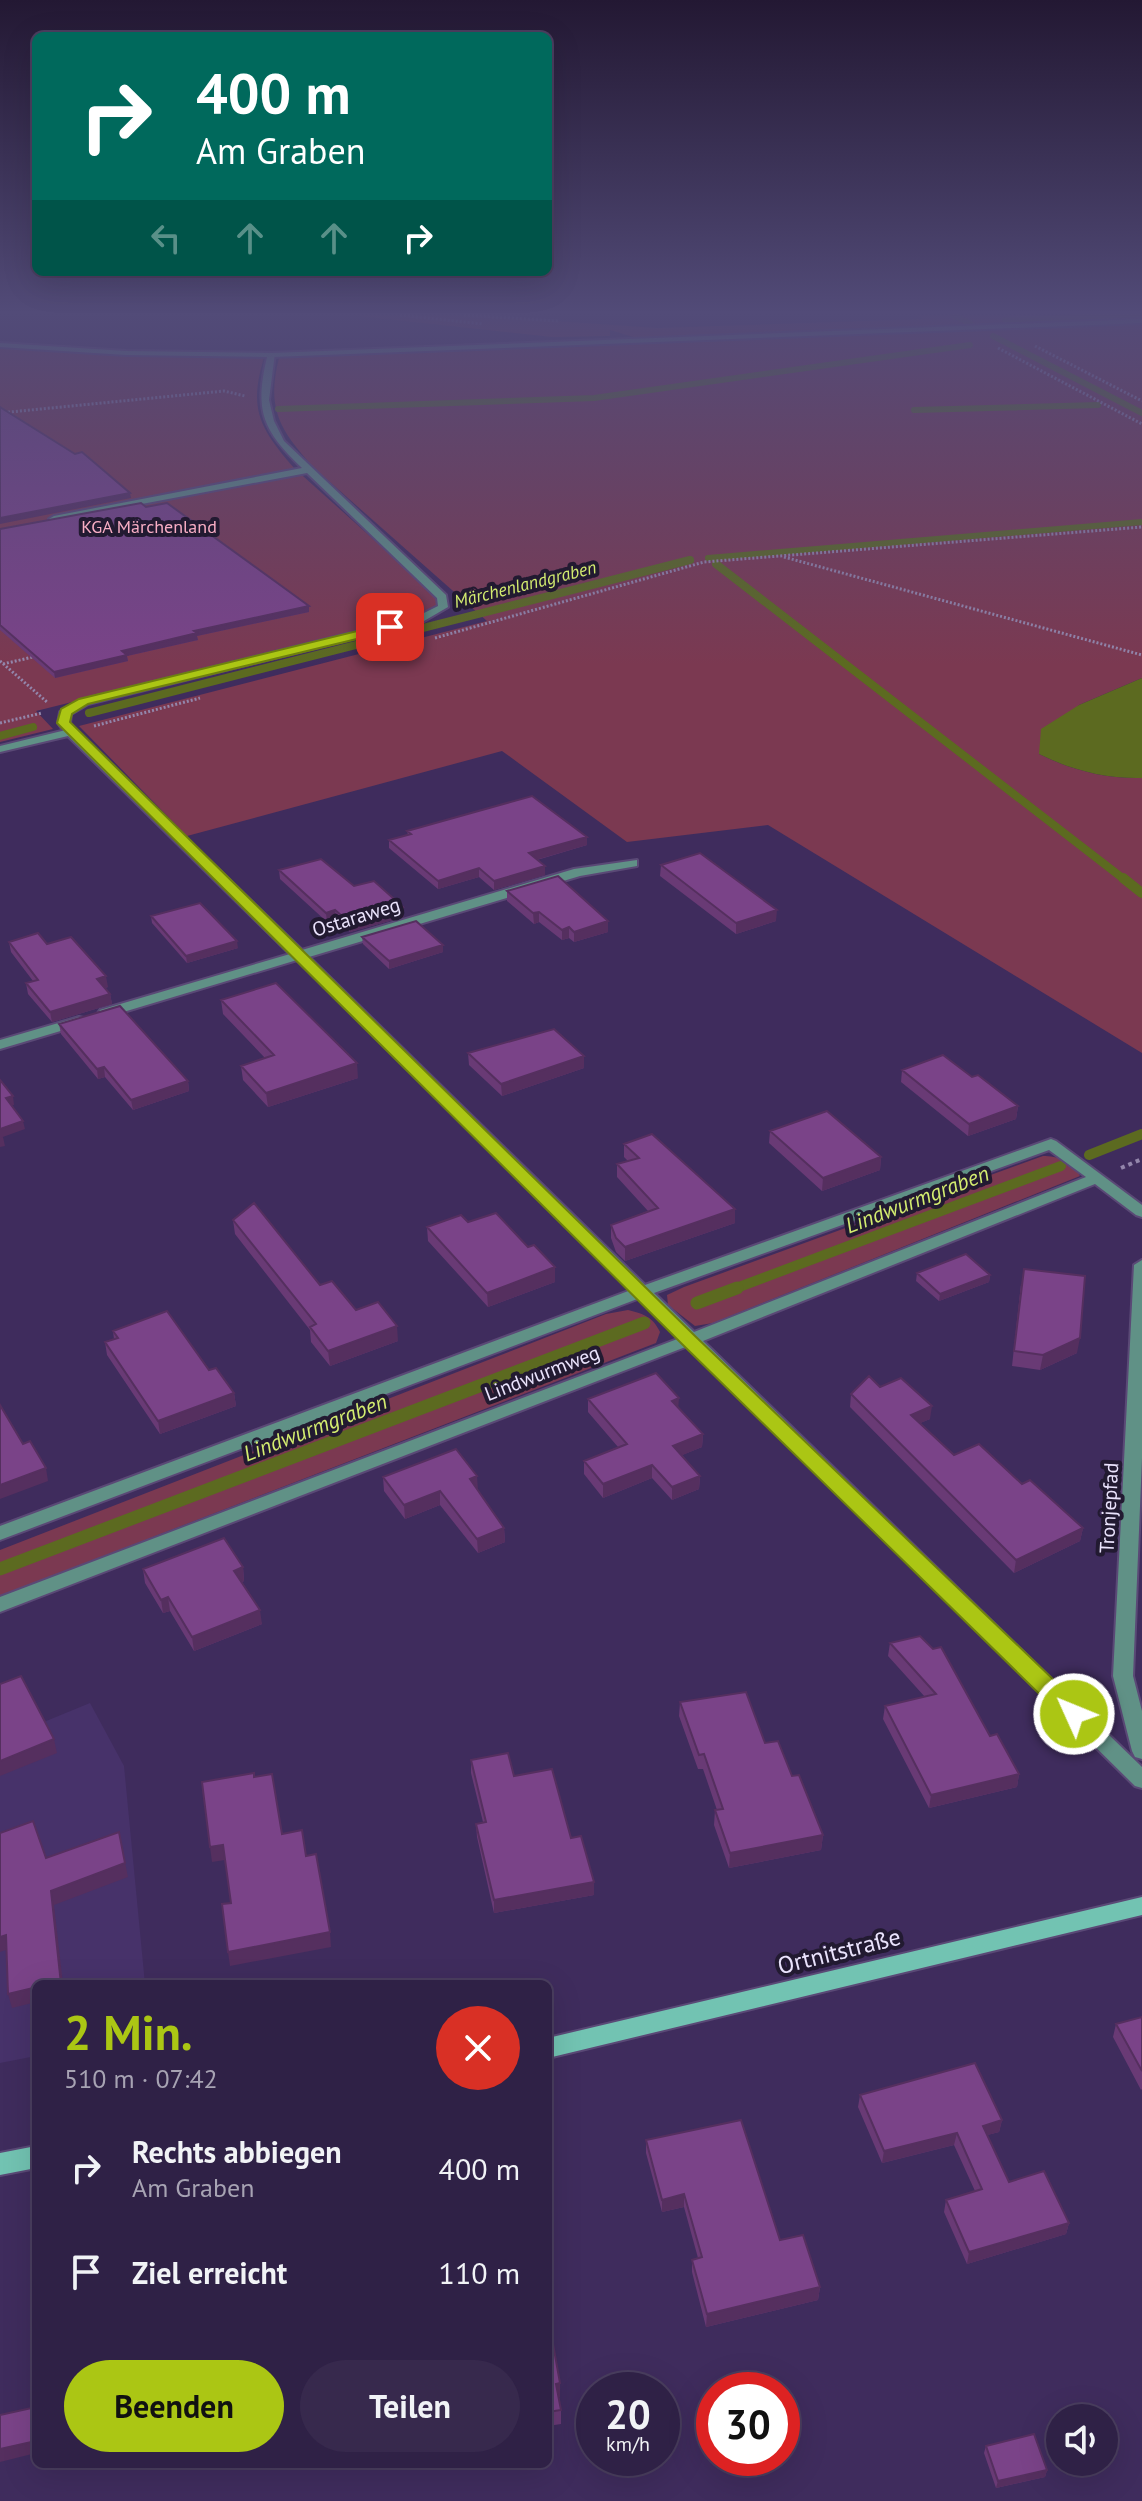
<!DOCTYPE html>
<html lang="de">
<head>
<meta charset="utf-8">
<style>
	:root { --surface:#2f2146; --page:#37294d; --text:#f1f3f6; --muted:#a7a3b3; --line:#4a3e5f; --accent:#abc614 }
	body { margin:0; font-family:"PT Sans",sans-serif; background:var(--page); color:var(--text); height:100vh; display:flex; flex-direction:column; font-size:30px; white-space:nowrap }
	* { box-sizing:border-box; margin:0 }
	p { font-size:26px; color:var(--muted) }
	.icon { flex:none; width:44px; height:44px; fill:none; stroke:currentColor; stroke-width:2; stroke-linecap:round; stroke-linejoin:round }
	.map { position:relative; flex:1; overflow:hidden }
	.side { position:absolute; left:32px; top:1980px; width:520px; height:488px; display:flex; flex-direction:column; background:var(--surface); border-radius:12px; box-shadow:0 8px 32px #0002,0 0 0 2px var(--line) }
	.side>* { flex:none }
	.banner { position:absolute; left:32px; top:32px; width:520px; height:244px; border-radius:12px; box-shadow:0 8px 32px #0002,0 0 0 2px var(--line); background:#00695c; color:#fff; overflow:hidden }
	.buttons { position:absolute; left:1046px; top:2404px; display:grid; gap:16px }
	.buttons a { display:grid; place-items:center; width:72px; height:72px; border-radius:50%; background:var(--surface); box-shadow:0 8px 32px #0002,0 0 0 2px var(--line); font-size:40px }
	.speed { position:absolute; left:576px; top:2372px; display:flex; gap:16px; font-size:40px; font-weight:700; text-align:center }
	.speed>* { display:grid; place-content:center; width:104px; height:104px; border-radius:50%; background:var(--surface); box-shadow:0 8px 32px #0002,0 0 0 2px var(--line); line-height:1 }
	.speed small { font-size:20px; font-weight:400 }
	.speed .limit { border:12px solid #d22; background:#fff; color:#111 }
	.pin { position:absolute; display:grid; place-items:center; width:68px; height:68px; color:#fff; margin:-34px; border-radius:16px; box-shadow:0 4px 12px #0006 }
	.me { position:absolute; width:88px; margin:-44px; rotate:314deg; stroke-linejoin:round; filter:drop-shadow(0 0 6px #0008) }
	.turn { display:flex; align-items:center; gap:28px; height:168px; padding:0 32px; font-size:36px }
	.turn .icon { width:104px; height:104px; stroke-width:2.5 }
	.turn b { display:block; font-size:56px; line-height:68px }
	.lanes { display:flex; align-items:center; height:76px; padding:0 32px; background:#0003; justify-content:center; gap:40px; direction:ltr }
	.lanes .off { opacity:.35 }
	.round { display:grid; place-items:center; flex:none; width:84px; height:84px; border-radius:42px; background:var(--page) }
	.headline { display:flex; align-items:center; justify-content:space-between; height:136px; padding:0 32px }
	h1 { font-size:48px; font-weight:700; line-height:60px; color:var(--accent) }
	.button { display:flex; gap:16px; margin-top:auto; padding:16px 32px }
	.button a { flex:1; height:92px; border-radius:48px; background:var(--accent); color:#111; font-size:32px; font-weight:700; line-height:92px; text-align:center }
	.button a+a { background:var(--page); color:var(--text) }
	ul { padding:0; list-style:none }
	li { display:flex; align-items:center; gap:24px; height:104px; padding:0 32px }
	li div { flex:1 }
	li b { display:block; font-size:30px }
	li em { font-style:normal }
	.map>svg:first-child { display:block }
</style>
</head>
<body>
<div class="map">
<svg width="1142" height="2501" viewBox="0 0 1142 2501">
	<rect width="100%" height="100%" fill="#3f2c5d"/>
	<path fill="#47326a" d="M90,1703l34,63 21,218h-109v72l-36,7v-323z"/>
	<path fill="#7b3951" d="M350,315h117l190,13 266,-9 -7,-4h226v363l-63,27 -40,49c32,16 67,25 103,24v275l-374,-228 -141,17 -125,-91 -315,85 -108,-110 408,-105 -173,-153c-34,-38 -48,-59 -35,-110l374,-15 -43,-13v6l-58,1z
		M0,342l137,9h129c-18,56 -9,74 28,117l156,140 -414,103 17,18 -53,13z
		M1043,1156c14,0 30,5 37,20l-367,147 -18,3 -27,-21 -1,-10 17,-8z
		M628,1310c16,4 25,7 32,22l-4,11 -656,253v-46l606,-236z"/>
	<path fill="#5c6a20" d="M1142,678v100c-36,1 -71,-8 -103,-24l2,-25 38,-24z"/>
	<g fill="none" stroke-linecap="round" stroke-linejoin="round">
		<path stroke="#5c6a20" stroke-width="6" d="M953,315l17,8
			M1005,320l135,-5
			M993,336l149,77
			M278,409l316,-11 376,-53
			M914,410l184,-5
			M708,558l434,-36
			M682,562l9,-2"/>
		<path stroke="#5c6a20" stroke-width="8" d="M716,564l409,316
			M89,713l601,-153
			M0,736l33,-9"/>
		<path stroke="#5c6a20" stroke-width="10" d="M1123,878l19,15
			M1089,1155l53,-21
			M731,1290l330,-124"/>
		<path stroke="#5c6a20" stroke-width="13" d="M697,1303l40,-15
			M0,1569l644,-246"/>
		<defs>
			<path id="lane" d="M0,343l126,8 149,2 -6,47 5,21 10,20 162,154 2,12 -24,14 -336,83 -17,10 -1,9 6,9 -10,2 -8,-11 2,-11 20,-12 336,-83 22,-11 -1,-8 -130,-125 -256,48 -2,-2 5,-3 248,-48c-39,-38 -48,-56 -35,-111l-141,-2 -126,-8z"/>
			<path id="street" d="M1142,319v4l-870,34 -4,-2 4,-2z
				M70,729l4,1 228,220 272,-81 63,-9v6l-57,10 -271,81 336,328 406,-146 5,2 86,64v12l-6,-2 -41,-31 -392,157 439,426v21l-7,-2 -447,-440 -688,266v-15l680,-259 -40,-40 -640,242v-14l631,-236 -334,-330 -187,56h-10l-2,-3 2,-3 190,-56 -222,-218 -68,16v-6zM1049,1150l37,27 -392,155 -40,-39z
				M79,1017l5,1 2,3 -2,3 -84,25v-9z
				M1142,1260v198l-9,218 9,35v48l-7,-2 -3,-6 -19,-75 21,-411z"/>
			<path id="secondary" d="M1142,1897v18l-594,143v-20z
				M36,2146v22l-36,7v-22z"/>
		</defs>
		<use href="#lane" stroke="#5a4976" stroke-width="4"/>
		<use href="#street" stroke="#5a4976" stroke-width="4"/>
		<use href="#secondary" stroke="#5a4976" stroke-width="4"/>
		<path stroke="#9386ab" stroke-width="3" stroke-dasharray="2 2" stroke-linecap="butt" d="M400,315l83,9
			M464,315l95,6
			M1035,346l107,55
			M998,348l144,76
			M0,413l224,-22 21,5
			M784,557l358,98
			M435,638l269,-76 438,-35
			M0,661l47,41
			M3,664l34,-8
			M0,723l42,-10
			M94,726l106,-28"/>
		<path stroke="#9386ab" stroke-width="4" stroke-dasharray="4 4" stroke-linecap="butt" d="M1121,1168l21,-9"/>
		<use href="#lane" fill="#609186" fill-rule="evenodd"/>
		<use href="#street" fill="#609186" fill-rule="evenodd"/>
		<use href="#secondary" fill="#72c3b2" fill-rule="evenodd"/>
	</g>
	<path fill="#693a75" d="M146,507l163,105 -112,24 1,4 -71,16 1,5 -73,17 -55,-48v-101z
		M407,831l180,6v8l-50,15 8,15 -51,15 -15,-13 -41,12 -49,-41v-8l19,-5z
		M661,865l115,56 -40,13 -76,-58z
		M279,870l75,16 50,31 -54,15 -14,-13 -9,3 -47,-43z
		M507,891l101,30v11l-34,10 -5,-4 -7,2 -23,-18 -5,2 -27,-23z
		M151,916l87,32 -51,15 -35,-40z
		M362,937l81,15 -54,17 -26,-25z
		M9,942l38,2 61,43 -3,1 5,6 2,10 -60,18 -24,-28 -2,-11 7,-2 -22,-29z
		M221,1000l137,78 -90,29 -25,-27 -2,-14 24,-8 -42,-44z
		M59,1024l129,57 1,10 -56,19 -28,-33 -7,2 -37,-45z
		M468,1053l116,3v12l-82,28 -33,-31z
		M902,1070l70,7 46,29 -2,13 -48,17 -67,-54z
		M770,1131l111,26 -1,13 -58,21 -53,-48z
		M624,1144l111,65v14l-110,38 -9,-9 -5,-14v-13l37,-14 -31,-34v-13l11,-3 -4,-4z
		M233,1220l87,65 78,56 -68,25 -19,-24 -1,-12 -75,-96z
		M468,1222l87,60 -67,25 -60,-66 -1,-14z
		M917,1273l73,2 -1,7 -50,19 -23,-20z
		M1021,1284l56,69 -37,17 -28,-4z
		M113,1331l96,39 25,23 2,13 -76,28 -53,-79 -2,-13 9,-3z
		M880,1387l50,32 -10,4 34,32 68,29 61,44 -3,13 -66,32 -164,-166 1,-13z
		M588,1399l90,9 25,26 -1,13 -20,8 18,21 -1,13 -27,11 -20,-22 -49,20 -19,-24v-13l34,-14 -30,-35z
		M383,1477l95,13 26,38 1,14 -27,11 -38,-48 -35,14 -21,-28z
		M243,1567l1,14 -2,1 20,42 -68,27 -24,-40 -7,2 -18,-30 -2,-14z
		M890,1643l100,93 29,38 -2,13 -88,21 -46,-89 2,-13 40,-9 -37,-41z
		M680,1702l85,41 27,33 31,59 -2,15 -92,18 -15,-43 1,-15h2l-14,-41h-5l-19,-53z
		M471,1760l100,78 23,57 -100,18 -17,-76 -1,-13 7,-2 -12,-49z
		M1142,2017v72l-1,1 -28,-53 3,-13z
		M860,2095l142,25 -3,12 -12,3 22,47 60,41 -3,11 -99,30 -23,-52 2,-12 29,-9 -21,-46 -72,18 -24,-56z
		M646,2140l134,100 40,47 -2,13 -112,27 -14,-55v-12l6,-2 -14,-51 -22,5 -16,-59z
		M548,2316l12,81h-1l2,13v14l-13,2z
		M986,2446l61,24 -2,7 -49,11 -12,-35z"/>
	<path fill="#552f5f" d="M130,493l1,5 -131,26v-6z
		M309,606v6l-112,24 1,4 -71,16 1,5 -73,17 -1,-6 68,-21 72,-20z
		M587,837v8l-58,17v-9z
		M545,866v9l-51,15v-9z
		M479,868v9l-41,12v-8z
		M403,907l1,10 -54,15v-9z
		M335,910l1,9 -9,3 -1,-9z
		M777,910l-1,11 -40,13v-11z
		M539,912v10l-5,2 -1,-11z
		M608,921v11l-34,10v-10z
		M569,927v11l-7,2v-10z
		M237,941l1,7 -51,15 -1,-7z
		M443,945v7l-54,17v-8z
		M106,976l2,11 -9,3 -2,-11z
		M110,994l2,10 -60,18 -2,-10z
		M584,1056v12l-82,28 -1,-12z
		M357,1063l1,15 -90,29 -2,-14z
		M104,1067l1,10 -7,2 -1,-10z
		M188,1081l1,10 -56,19 -2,-10z
		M13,1096l1,9 -6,2 -2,-9z
		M1018,1106l-2,13 -48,17 1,-12z
		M23,1121l2,8 -25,9v-9z
		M3,1137l2,9 -5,1v-9z
		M881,1157l-1,13 -58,21 1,-13z
		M735,1209v14l-110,38v-14z
		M555,1267v15l-67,25 -1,-14z
		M990,1275l-1,7 -50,19 1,-7z
		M397,1326l1,15 -68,25 -2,-15z
		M1080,1338l-3,15 -37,17 3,-15z
		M234,1393l2,13 -76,28 -2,-13z
		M679,1398l-1,13 -6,-10z
		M932,1406l-2,13 -21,9 2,-13z
		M703,1434l-1,13 -29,12v-13z
		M652,1465v13l-49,20v-14z
		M46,1468l2,13 -48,18v-14z
		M477,1476l1,14 -8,-11z
		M700,1476l-1,13 -27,11v-13z
		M440,1491v14l-35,14 -1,-14z
		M504,1528l1,14 -27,11 -1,-14z
		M1083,1528l-3,13 -66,32 2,-13z
		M243,1567l1,14 -8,3 -2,-13z
		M168,1597l2,14 -7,2 -2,-13z
		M260,1610l2,14 -68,27 -2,-14z
		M54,1739l3,14 -57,23v-15z
		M1019,1774l-2,13 -88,21 2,-13z
		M119,1832l9,45 -74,28 9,79h-2l-10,-93z
		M823,1835l-2,15 -92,18 1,-15z
		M223,1845l2,15 -13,2 -2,-15z
		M594,1882v13l-100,18v-13z
		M330,1932l1,15 -101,19 -2,-14z
		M6,1935l3,14 -9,3v-15z
		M33,1988l3,14 -24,6 -4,-14z
		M1002,2120l-3,12 -19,5 3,-11z
		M957,2133l-3,12 -72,18 2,-12z
		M684,2194v13l-22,5v-12z
		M1069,2223l-3,11 -99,30 2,-12z
		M820,2287l-2,13 -112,27 1,-13z
		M560,2383v14l-4,1v-14z
		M36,2441v12l-36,9v-13z
		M1047,2470l-2,7 -49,11 2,-7z"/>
	<path fill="#7a4388" stroke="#552f5f" stroke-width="2" d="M0,407l75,47 7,-2 48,41 -130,25z
		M141,503l5,4 21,-4 142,103 -115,25 3,2 -75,18 5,4 -73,17 -54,-47v-96z
		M532,796l55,41 -58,16 16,13 -51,15 -15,-13 -41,13 -49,-41 22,-6 -4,-3z
		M700,853l77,57 -41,13 -75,-58z
		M321,859l33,27 20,-5 29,26 -53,16 -15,-13 -9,3 -47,-43z
		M558,876l50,45 -34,11 -5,-5 -7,3 -23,-18 -6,1 -26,-22z
		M200,903l37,38 -51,15 -35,-40z
		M416,921l27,24 -54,16 -27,-24z
		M38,933l9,11 24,-7 35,39 -9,3 13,15 -60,18 -24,-29 12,-3 -29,-38z
		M276,983l81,80 -91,30 -25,-27 33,-11 -53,-55z
		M120,1006l68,75 -57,19 -27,-33 -7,2 -38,-45z
		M554,1029l30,27 -83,28 -33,-31z
		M943,1055l29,22 6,-2 40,31 -49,18 -67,-54z
		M0,1080l13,16 -7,2 17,23 -23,8z
		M827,1111l54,46 -58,21 -53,-47z
		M652,1134l83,75 -110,38 -9,-9 -5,-13 47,-17 -41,-44 22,-6 -15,-14z
		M254,1203l66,82 12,-4 24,29 22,-8 19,24 -69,25 -18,-24 6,-3 -83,-104z
		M496,1213l32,34 6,-2 21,22 -68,26 -60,-66 34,-12 7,7z
		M966,1254l24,21 -50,19 -23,-21z
		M1024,1269l61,7 -5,62 -37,17 -29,-4z
		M167,1311l42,59 7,-2 18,25 -76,28 -53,-79 13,-4 -5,-7z
		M656,1373l23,25 -7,3 31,33 -30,12 27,30 -28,11 -20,-22 -49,19 -19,-23 43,-17 -39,-45z
		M869,1376l11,11 21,-9 31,28 -21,9 43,40 25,-11 43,40 8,-4 53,48 -67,32 -165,-166z
		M0,1405l23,39 7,-3 16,27 -46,17z
		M456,1449l21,27 -7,3 34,49 -27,11 -37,-48 -36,14 -21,-28z
		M224,1538l19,29 -9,4 26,39 -68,27 -24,-40 -7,3 -18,-31z
		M920,1636l13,13 8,-2 49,89 7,-2 22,40 -88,21 -46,-89 51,-12 -46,-51z
		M21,1676l33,63 -54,22v-77z
		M746,1692l19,51 13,-2 14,35 7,-1 24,60 -93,18 -15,-43 8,-1 -19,-55 -5,1 -19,-53z
		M508,1753l6,23 38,-7 19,69 10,-2 13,46 -100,18 -18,-76 10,-2 -15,-62z
		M254,1773v4l18,-3 10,60 20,-4 4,26 10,-2 14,78 -102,20 -6,-48 9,-1 -8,-58 -13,2 -8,-65z
		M33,1821l13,37 73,-26 6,31 -74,28 10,93h-25v60l-3,1v-57l-25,6 -2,-59 -6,2v-104z
		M1142,2017v54l-26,-47z
		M975,2063l27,57 -19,6 26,56 35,-11 25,52 -100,29 -23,-52 36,-11 -25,-56 -73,18 -24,-56z
		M741,2120l39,120 23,-5 17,52 -113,27 -15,-54 10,-3 -18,-63 -22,6 -16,-60z
		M548,2316l12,67 -4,1 5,26 -13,2z
		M36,2407v34l-36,8v-34z
		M1034,2434l13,36 -49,11 -12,-35z"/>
	<linearGradient id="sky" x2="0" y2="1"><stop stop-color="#231833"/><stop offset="0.47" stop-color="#524b78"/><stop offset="1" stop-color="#524b78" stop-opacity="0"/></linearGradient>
	<rect width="1142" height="665" fill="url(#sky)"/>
	<path fill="#abc614" stroke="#6f810d" stroke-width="2" d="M390,623l6,4 -2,3 -306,74 -16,10 -2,8 625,614 387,371 3,7 -3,6 -8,2 -8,-2 -384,-376 -625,-621 4,-14 18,-10z"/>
	<g text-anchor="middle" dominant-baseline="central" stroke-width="8" stroke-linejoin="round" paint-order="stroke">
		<g font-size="18" fill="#f9aec5" stroke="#221a31">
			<text x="149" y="526">KGA Märchenland</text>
		</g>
		<g font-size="18" font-style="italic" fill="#d4ed70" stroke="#221a31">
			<text transform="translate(525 584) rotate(-14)">Märchenlandgraben</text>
		</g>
		<g font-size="20" fill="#eae3fc" stroke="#221a31">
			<text transform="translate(356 917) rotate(-17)">Ostaraweg</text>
			<text transform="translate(542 1373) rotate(-21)">Lindwurmweg</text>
			<text transform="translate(1109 1508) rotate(-87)">Tronjepfad</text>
		</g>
		<g font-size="22" font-style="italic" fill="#d4ed70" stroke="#221a31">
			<text transform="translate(917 1199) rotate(-21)">Lindwurmgraben</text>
			<text transform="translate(315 1427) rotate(-21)">Lindwurmgraben</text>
		</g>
		<g font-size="24" fill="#eae3fc" stroke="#221a31">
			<text transform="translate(839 1951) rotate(-14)">Ortnitstraße</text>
		</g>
	</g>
</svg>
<div class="buttons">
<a><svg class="icon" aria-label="sound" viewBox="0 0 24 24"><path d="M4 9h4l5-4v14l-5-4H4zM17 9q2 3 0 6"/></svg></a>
</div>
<div class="speed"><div>20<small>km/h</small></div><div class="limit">30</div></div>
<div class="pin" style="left:390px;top:627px;background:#d93025"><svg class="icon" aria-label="arrive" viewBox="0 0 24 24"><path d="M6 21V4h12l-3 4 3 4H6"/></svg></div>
<svg class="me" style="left:1074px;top:1714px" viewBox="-20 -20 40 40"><circle r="17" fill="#abc614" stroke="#fff" stroke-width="3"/><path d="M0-11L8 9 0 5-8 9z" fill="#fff"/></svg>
<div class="banner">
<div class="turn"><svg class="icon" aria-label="right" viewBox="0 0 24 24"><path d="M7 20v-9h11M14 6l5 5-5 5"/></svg><div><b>400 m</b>Am Graben</div></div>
<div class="lanes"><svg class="icon off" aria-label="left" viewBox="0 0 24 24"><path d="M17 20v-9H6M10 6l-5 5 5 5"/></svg><svg class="icon off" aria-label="ahead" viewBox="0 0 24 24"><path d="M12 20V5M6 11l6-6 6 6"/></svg><svg class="icon off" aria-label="ahead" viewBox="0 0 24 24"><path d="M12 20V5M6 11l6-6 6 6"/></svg><svg class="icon" aria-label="right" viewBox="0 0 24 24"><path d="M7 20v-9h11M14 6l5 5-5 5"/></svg></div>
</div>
<section class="side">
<div class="headline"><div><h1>2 Min.</h1><p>510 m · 07:42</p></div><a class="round" style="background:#d93025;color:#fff"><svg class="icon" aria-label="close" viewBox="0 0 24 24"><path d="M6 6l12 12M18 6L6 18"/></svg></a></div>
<ul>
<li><svg class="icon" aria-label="right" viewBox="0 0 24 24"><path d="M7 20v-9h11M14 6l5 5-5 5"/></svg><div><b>Rechts abbiegen</b><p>Am Graben</p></div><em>400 m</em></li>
<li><svg class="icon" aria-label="arrive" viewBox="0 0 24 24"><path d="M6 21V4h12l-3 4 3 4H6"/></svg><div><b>Ziel erreicht</b></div><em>110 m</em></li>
</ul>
<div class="button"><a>Beenden</a><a>Teilen</a></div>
</section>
</div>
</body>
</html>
